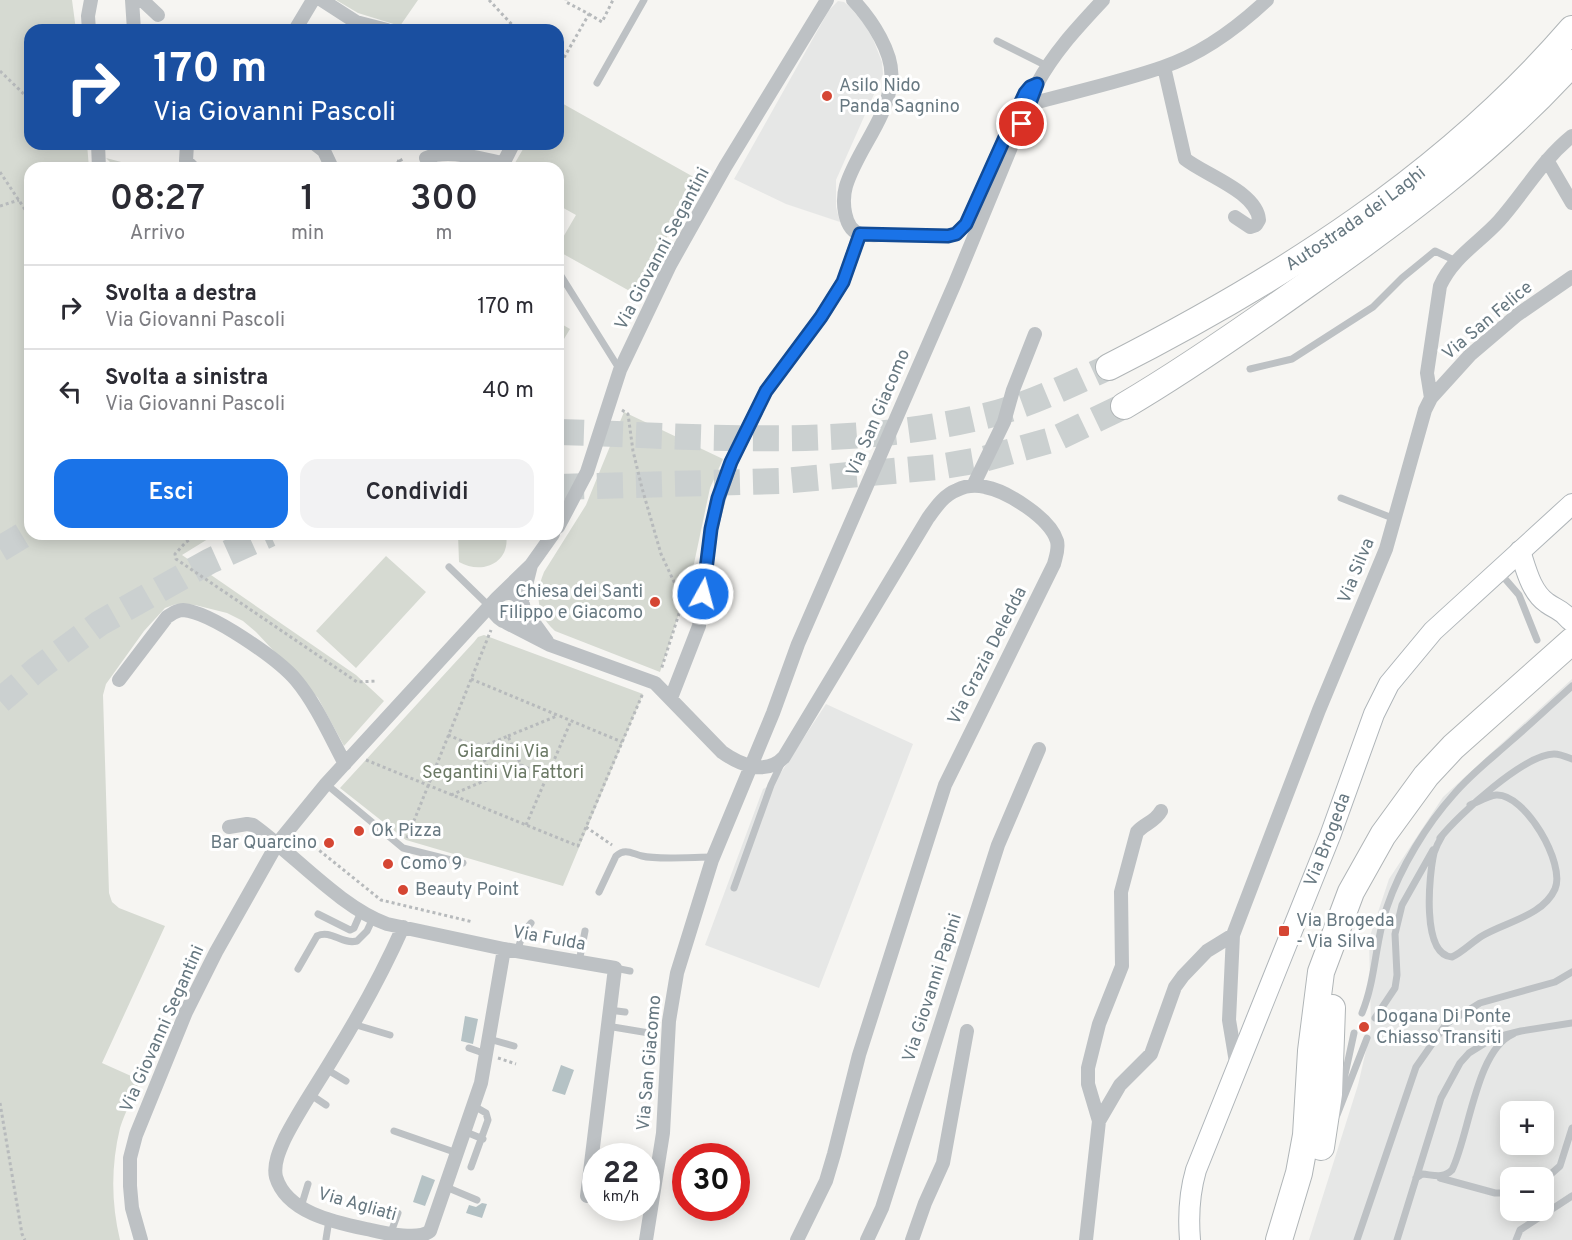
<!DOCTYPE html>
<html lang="it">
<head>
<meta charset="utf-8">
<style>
	:root { --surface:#fff; --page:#f2f2f3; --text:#2b2b33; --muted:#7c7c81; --line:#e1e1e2; --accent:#1a73e8 }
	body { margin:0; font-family:Overpass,sans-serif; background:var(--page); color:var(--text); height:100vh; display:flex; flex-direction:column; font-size:22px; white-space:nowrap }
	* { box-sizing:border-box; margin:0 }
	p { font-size:20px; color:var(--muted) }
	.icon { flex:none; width:33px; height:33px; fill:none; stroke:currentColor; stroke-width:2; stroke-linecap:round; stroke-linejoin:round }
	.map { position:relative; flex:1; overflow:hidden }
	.sheet { position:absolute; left:24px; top:162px; width:540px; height:378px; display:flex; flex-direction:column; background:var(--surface); border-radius:18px; box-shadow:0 3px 15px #0003 }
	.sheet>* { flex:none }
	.guide { position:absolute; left:24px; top:24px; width:540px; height:126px; border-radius:18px; box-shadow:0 3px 15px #0003; background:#1a4fa0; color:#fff; overflow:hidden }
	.controls { position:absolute; left:1500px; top:1101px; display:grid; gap:12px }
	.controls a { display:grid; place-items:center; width:54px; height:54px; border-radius:12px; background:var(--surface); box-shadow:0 3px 15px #0003; font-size:30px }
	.speed { position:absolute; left:582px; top:1143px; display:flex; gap:12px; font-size:30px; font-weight:700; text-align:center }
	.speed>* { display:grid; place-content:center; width:78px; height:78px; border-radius:50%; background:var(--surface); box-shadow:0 3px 15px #0003; line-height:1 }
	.speed small { font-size:15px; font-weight:400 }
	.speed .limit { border:9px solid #d22; background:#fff; color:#111 }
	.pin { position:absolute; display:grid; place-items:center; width:51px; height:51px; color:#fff; margin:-26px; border:3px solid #fff; border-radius:50%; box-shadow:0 2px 6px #0007 }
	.me { position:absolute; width:66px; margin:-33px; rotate:7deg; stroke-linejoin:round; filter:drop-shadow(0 0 4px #0008) }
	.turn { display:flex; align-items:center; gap:21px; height:126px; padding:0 30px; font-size:27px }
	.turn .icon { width:78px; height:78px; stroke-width:2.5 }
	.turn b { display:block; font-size:42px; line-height:51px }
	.eta { display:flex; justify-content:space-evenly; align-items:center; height:102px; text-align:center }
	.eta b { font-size:36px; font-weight:600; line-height:42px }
	.primary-button { display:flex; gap:12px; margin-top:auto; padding:12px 30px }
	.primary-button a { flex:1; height:69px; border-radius:18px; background:var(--accent); color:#fff; font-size:24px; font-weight:600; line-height:69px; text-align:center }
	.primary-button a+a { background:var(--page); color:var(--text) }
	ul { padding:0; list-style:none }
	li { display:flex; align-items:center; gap:18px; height:84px; padding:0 30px; border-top:2px solid var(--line) }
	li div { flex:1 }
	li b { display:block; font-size:22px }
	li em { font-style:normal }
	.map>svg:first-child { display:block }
</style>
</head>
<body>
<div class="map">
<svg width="1572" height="1240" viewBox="0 0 1572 1240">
	<rect width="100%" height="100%" fill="#f6f5f2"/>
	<path fill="#e6e7e6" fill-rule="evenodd" d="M838,1l6,1 6,5 15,18 8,14 9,23 1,12 -47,106v27l4,15 -54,-18 -52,-25 95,-169z
		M1572,679v561h-263l49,-155 13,-56 -2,-90 20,-60 54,-82zM1510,1112h34v32h-34zM1510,1178h34v32h-34z
		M826,704l87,40 -94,244 -114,-43 58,-156 8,-4 7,-8z"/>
	<path fill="#d6dad2" d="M0,0h72l4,30h-46v114h57l2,24h-59v366h186l-34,21 174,120 28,26 -40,45 -26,-48 -62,-66 -13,-11 -16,-8 -32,-8 -19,-1 -11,4 -21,23 -38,53 -3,11 6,198 3,9 7,6 46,18 -63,137 38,17c-6,16 -15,32 -20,48 -9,37 -9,75 0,112h-120z
		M336,0h82l-18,26 -42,-13z
		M558,101l141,79 -64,114 -77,-43v-5l18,-31 -18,-10v-37h-46l14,-24h32z
		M106,158l38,10h-28z
		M558,322l12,7 -12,20z
		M624,412l99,47 -13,29 -18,85 -32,99 -105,-41c-19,-17 -20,-37 -11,-59l42,-67z
		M458,534h48c5,29 -24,41 -47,28z
		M386,556l40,36 -70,76 -40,-37z
		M484,635l159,59 -80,192 -157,-46 -66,-52 134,-146 4,-5z"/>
	<path fill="#b5c2c5" d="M465,1016l13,3 -5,25 -12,-3z
		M561,1065l13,5 -9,25 -13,-4z
		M422,1175l13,5 -10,26 -12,-4z
		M482,1203l5,1 -5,14 -16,-5 3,-8 7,2z"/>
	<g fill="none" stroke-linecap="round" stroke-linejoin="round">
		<path stroke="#cbd0d0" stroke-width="26" stroke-dasharray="26 13" stroke-linecap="butt" d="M558,432c141,4 284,18 423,-15 44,-10 86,-31 128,-50
			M558,487l224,-6 156,-14 42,-7 75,-21 69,-33
			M0,549l30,-18
			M0,701l36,-31 64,-47 110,-62 60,-27"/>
		<defs>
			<g id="secondary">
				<path d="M1520,551c6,18 11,41 27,52 11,8 13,5 23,17"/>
				<path id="s1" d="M1190,1240c-2,-25 -1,-46 6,-70l134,-334 44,-122 15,-30 44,-53 139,-127"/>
			</g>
			<g id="highway">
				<path id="s2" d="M1109,367c171,-87 336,-191 463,-338"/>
				<path d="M1124,406c63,-37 123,-79 182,-121 97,-68 186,-134 266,-222"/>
				<path d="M1321,1147l8,-53 3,-86"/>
				<path d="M1279,1240l20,-67 7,-38 5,-84 10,-79 30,-80 32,-57 43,-59 27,-29 119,-106"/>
			</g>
		</defs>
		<use href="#secondary" stroke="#afb5b9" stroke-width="22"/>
		<use href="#highway" stroke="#b0b5b7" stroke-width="28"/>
		<path stroke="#b7babc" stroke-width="3" stroke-dasharray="3 3" stroke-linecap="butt" d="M489,0l28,30
			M589,14l13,8 11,-22
			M558,68l31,-54 -23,-12v-2
			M0,71l30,29
			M70,144l15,2
			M395,168l5,-10 4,8 9,-2
			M0,172l30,45
			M0,206l19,-6
			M622,410l6,4 5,37 9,37 19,66 22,47 -22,69
			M199,534l-13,8 -11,12 1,5 181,123 20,-1
			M471,679l151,63
			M448,735l31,13
			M508,736l49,-20
			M366,760l212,86 65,-153
			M521,765l-29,12 -13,-29 29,-12 13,29 26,11
			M451,795l40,-17
			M526,825l45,-104
			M586,827l26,18
			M407,838l84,-208
			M310,843l71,57 92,22
			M498,1058l18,6
			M0,1103l22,131 3,6"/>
		<path stroke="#bdc1c4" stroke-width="7" d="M997,41l50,25
			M597,83l47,-83
			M558,271l62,99
			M1250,369l42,-10 81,-52 29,-29 33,-27 21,10
			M1341,498l54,21
			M449,567l40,39
			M1500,573l19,22 18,45
			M326,784l77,64 60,15
			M1442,836c-3,5 -6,11 -8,17 -5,22 -13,102 18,104 11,-5 20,-15 30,-21 23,-14 61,-20 73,-47 11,-25 -30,-96 -59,-94 -8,1 -18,7 -26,10
			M1440,838c18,-23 85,-84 114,-84 6,0 13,3 18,5
			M734,888l37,-103 11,-23
			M599,892l17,-36c9,-8 15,-3 26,0 15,4 53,1 71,1
			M318,914l32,16 4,-2 7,-16
			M517,952l6,-19 8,-10
			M579,962l6,-31
			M615,968l15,3
			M298,969l19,-33c14,-7 25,9 40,5l10,-10 6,-13
			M609,1010l16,2
			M1362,1013c14,-34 13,-72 25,-106 13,-39 40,-83 67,-113 17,-20 38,-36 57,-53 21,-18 41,-37 61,-55
			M1375,1018l20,-30 2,-13 -2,-41 7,-29 31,-55
			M353,1024l37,11
			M607,1026l48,8
			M489,1039l25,7
			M469,1048l17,6
			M326,1069l20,12
			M1341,1093l13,-60
			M311,1095l15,10
			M1337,1115l30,-77
			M394,1131l63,22
			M466,1132l17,7
			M471,1167l17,-47 -2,-7 -12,-7
			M1416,1178l6,-4c12,1 21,5 30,-4 17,-34 24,-120 61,-136
			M1440,1178l55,15h15
			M1544,1180l16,-14 12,-38
			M446,1187l31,13
			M301,1207l7,-23
			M390,1235l8,-22
			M326,1239l3,-19
			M1357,1240l59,-173 30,-43 34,-21 75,-21 17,-10
			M1397,1240l44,-142 19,-35 9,-10 24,-15 28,-7 51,-8
			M1516,1240l4,-10 52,-34"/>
		<path stroke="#bdc1c4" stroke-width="14" d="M132,0l2,30
			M142,0l16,15
			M322,0l34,22 31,8
			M853,0c18,19 42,54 38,81 -4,39 -34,69 -45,105 -4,14 -3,44 15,48 7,2 16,1 23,1 21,0 43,0 64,1l8,-2 10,-10 59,-131
			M89,30l-1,-14 3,-16
			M295,30l18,-30
			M1164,67l21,92c20,16 72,33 74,61l-3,5 -6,2 -15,-10
			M1030,104c44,-12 90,-22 133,-37 39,-13 74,-39 104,-67
			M98,144l1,24
			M187,144l-1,17 7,7
			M315,144l9,7 8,17
			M426,158c22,-10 54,1 77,5
			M1547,160l25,43
			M501,168l12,-24
			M1431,398l39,-43 47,-40 55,-38
			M973,486l31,-64 9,-32 22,-56
			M558,527l29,-55 33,-102 50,-105 55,-98 102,-167
			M495,601v13c10,13 24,10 29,-5 -2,-14 -13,-20 -25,-13
			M522,601l9,-36
			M524,609l23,32
			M507,623l43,22 105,38 67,69c18,13 45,24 62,5l144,-239c8,-11 16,-23 29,-28 8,-4 19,-5 28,-3 22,4 65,31 72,54 2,8 -1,15 -3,23l-109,221 -86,270 -25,99 -8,27 -29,59
			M119,680l48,-63c5,-3 9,-7 16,-7 28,2 95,49 113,70 20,24 34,56 49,84
			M671,698l28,-72 12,-97 8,-31 12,-36 35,-71 55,-74 22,-35 17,-48
			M229,827l18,-3 6,1c42,30 87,82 134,99l117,25 111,19 -28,228
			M403,927c-20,45 -43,87 -69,129 -16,27 -35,54 -49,82 -5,11 -12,26 -9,39 11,37 62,46 95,53 16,4 49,10 59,1l51,-148 23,-134
			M1237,1068l-8,-48 4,-85 86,-225 67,-161 39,-139 6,-12 -4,-25 13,-87c13,-29 39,-43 59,-65 25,-28 43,-61 73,-85
			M1099,1121l-11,-37v-16l11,-44 23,-58 -1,-74 16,-60c8,-9 18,-10 24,-21
			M141,1240l-9,-32 -2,-22v-28l6,-23 50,-123 30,-60 61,-108 49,-60 171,-186 34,-33 22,-31
			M646,1240l17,-107 6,-112 8,-48 35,-113 61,-147 25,-69 157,-361 82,-199c17,-32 41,-57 66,-84
			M867,1240l15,-32 116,-363 41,-96
			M912,1240l13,-37 18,-40 24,-132
			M1086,1240l13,-119 21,-36 31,-31 24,-67 8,-11 24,-25 26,-16"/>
		<use href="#secondary" stroke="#fff" stroke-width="20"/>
		<use href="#highway" stroke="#fff" stroke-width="26"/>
	</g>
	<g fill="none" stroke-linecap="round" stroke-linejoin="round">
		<defs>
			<path id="route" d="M703,594l8,-65 7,-31 13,-36 35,-71 55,-74 22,-35 17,-48 88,2 8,-2 10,-10 59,-131 5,-6 7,-3 -15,40"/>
		</defs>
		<use href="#route" stroke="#114b97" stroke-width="15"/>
		<use href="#route" stroke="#1a73e8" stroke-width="10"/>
	</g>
	<g fill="#d54633" stroke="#fff" stroke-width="2">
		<circle cx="827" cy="96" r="6"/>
		<circle cx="655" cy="602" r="6"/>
		<circle cx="359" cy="831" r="6"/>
		<circle cx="329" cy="843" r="6"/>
		<circle cx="388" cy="864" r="6"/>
		<circle cx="403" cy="890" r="6"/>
		<rect x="1278" y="925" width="12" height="12" rx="3"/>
		<circle cx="1364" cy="1027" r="6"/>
	</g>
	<g text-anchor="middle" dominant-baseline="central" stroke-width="6" stroke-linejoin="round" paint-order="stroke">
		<g font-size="18" fill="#677881" stroke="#fff" text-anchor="start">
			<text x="839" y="86">Asilo Nido<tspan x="839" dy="21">Panda Sagnino</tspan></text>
			<text x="643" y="592" text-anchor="end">Chiesa dei Santi<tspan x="643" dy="21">Filippo e Giacomo</tspan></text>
			<text x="371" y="831">Ok Pizza</text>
			<text x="317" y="843" text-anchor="end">Bar Quarcino</text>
			<text x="400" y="864">Como 9</text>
			<text x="415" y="890">Beauty Point</text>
			<text x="1296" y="921">Via Brogeda<tspan x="1296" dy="21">- Via Silva</tspan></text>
			<text x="1376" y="1017">Dogana Di Ponte<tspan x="1376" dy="21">Chiasso Transiti</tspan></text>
		</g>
		<g font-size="18" fill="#677881" stroke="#fff">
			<text stroke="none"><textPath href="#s2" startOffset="288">Autostrada dei Laghi</textPath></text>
			<text transform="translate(663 249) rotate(-62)">Via Giovanni Segantini</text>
			<text transform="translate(1488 321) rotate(-40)">Via San Felice</text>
			<text transform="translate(879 413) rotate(-67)">Via San Giacomo</text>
			<text transform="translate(1357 571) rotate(-68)">Via Silva</text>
			<text transform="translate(988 656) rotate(-63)">Via Grazia Deledda</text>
			<text stroke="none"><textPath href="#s1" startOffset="426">Via Brogeda</textPath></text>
			<text transform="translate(549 939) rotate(10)">Via Fulda</text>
			<text transform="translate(933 988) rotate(-72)">Via Giovanni Papini</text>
			<text transform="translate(163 1029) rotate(-66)">Via Giovanni Segantini</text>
			<text transform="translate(650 1063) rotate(-85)">Via San Giacomo</text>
			<text transform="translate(357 1205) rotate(16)">Via Agliati</text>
		</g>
		<g font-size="18" fill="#6b7965" stroke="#fff">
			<text x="503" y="752">Giardini Via<tspan x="503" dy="21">Segantini Via Fattori</tspan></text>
		</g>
	</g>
</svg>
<div class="controls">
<a>+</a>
<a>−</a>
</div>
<div class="speed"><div>22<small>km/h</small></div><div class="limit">30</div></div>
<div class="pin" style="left:1022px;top:124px;background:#d93025"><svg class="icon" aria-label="arrive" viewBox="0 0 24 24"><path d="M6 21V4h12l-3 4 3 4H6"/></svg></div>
<svg class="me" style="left:703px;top:594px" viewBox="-20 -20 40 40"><circle r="17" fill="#1a73e8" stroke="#fff" stroke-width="3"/><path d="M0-11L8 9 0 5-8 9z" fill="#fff"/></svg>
<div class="guide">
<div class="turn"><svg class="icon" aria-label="right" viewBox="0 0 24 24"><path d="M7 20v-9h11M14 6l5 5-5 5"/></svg><div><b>170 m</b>Via Giovanni Pascoli</div></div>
</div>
<section class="sheet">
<div class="eta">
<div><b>08:27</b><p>Arrivo</p></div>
<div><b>1</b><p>min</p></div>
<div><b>300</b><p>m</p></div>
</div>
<ul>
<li><svg class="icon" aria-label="right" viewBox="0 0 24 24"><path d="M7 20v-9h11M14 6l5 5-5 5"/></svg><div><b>Svolta a destra</b><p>Via Giovanni Pascoli</p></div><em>170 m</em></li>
<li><svg class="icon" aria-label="left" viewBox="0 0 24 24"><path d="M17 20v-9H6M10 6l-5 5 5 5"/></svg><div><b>Svolta a sinistra</b><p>Via Giovanni Pascoli</p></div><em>40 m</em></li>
</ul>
<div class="primary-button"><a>Esci</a><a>Condividi</a></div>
</section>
</div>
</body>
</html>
